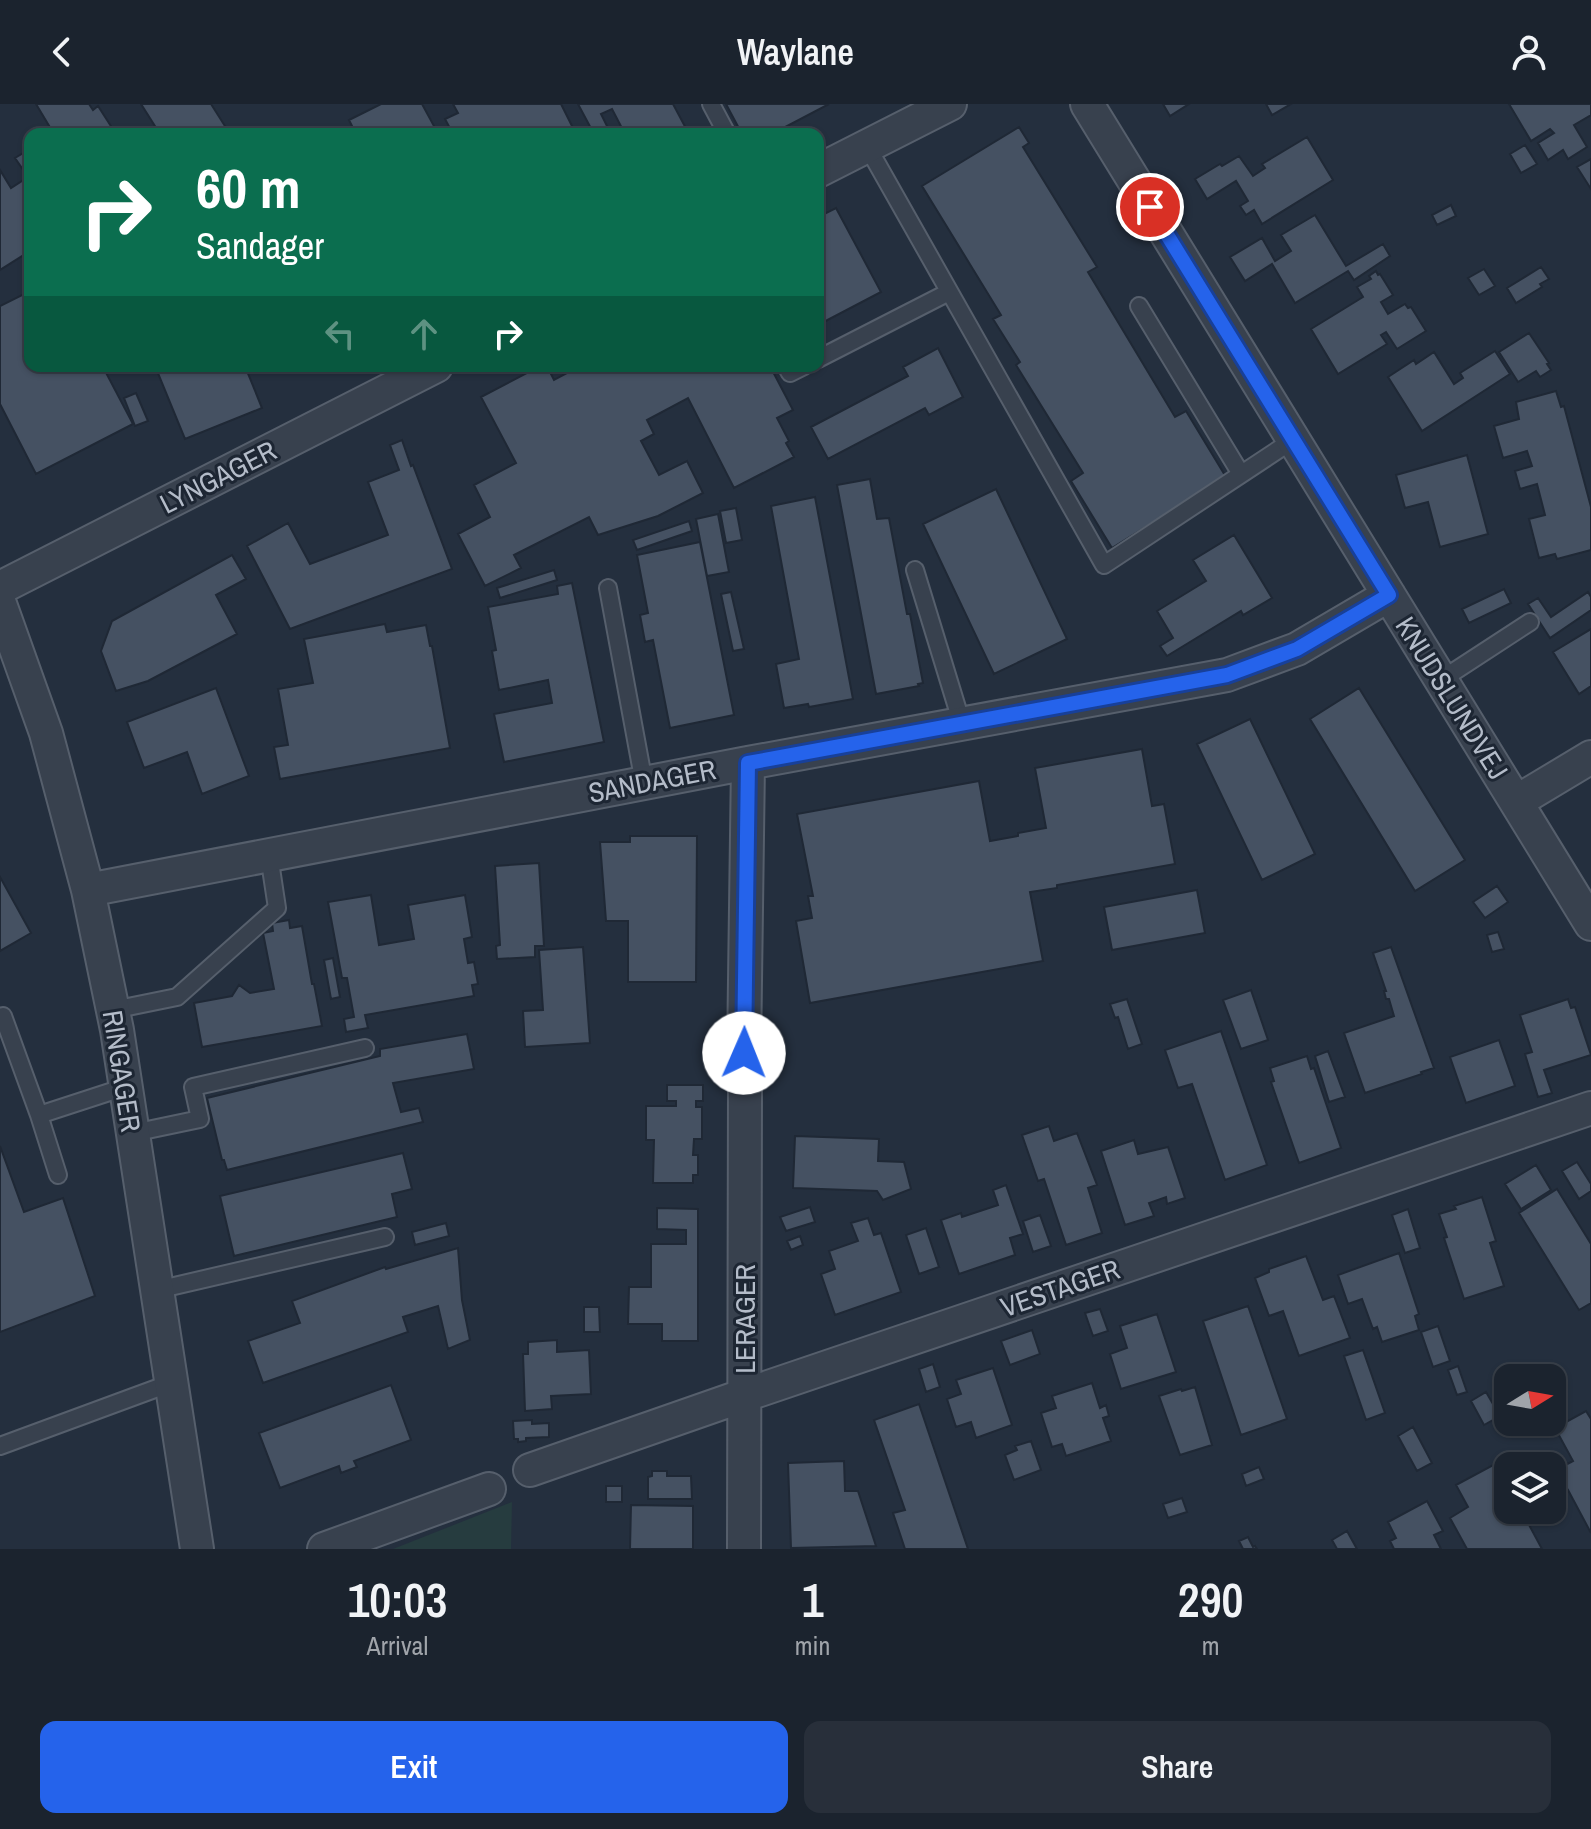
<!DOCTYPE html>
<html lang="en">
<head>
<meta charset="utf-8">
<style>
	:root { --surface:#1b232e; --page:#282f3a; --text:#f1f3f6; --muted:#a0a4aa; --line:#39404a; --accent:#2563eb }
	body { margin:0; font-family:"Archivo Narrow",sans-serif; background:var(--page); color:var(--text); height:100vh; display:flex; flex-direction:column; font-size:30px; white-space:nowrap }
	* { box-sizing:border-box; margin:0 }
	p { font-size:26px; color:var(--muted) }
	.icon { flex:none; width:44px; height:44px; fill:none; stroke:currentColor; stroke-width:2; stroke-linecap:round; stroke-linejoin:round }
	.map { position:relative; height:1445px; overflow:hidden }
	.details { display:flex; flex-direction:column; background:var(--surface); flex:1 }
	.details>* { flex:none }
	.top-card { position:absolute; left:24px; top:24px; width:800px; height:244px; border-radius:16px; box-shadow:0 2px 6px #0004,0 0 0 2px var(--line); background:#0b6e4f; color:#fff; overflow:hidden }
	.needle { width:52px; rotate:79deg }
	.tools { position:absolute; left:1494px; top:1260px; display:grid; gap:16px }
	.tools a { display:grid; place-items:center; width:72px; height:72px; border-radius:16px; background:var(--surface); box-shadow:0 2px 6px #0004,0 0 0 2px var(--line); font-size:40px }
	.pin { position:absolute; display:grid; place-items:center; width:68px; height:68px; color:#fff; margin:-34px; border:4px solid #fff; border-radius:50%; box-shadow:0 2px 8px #0007 }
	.me { position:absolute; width:88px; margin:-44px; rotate:1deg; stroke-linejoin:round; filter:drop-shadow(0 0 6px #0008) }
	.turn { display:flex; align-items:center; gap:28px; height:168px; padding:0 40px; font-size:36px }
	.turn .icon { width:104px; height:104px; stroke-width:2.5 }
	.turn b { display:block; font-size:56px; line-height:68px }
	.lanes { display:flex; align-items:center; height:76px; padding:0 40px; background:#0003; justify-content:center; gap:40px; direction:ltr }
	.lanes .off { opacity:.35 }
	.eta { display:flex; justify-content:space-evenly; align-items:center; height:136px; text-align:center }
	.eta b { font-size:48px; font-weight:600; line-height:56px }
	.button { display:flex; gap:16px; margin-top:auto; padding:16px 40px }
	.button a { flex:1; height:92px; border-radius:16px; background:var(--accent); color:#fff; font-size:32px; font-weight:600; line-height:92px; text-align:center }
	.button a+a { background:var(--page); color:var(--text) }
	header { display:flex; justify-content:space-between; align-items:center; height:104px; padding:0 40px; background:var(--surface); font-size:36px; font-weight:600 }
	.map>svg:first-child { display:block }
</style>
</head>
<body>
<header><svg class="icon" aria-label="back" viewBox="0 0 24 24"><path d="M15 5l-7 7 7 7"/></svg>Waylane<svg class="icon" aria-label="person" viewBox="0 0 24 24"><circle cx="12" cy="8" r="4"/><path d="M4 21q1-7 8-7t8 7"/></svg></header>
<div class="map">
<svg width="1591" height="1445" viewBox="0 0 1591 1445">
	<rect width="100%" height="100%" fill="#242f3e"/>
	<path fill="#263c3f" d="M512,1398l-1,47h-118z"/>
	<path fill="#455162" stroke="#1f2835" stroke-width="2" d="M36,0h53l4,6 5,-4 18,28h-62z
		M141,0h70l19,30h-70z
		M381,0h41l12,22 -15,8h-63l-7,-14z
		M453,0h108l15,30h-123l-8,-15 13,-6z
		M578,0h95l16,30h-64l-13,-25 -11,5 10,20h-17z
		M726,0h103l-57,30 -2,-2 -5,2h-23z
		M1163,0h26l-19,12z
		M1266,0h25l-19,11z
		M1509,0h82v11l-17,10 13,22 -19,12 -5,-9 -15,10 -10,-17 16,-10 -4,-4 -19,12z
		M1019,23l10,16 -6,4 74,120 -9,5 87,145 11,-6 40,66 -114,71 -41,-67 12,-8 -67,-108 4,-3 -27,-43 8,-4 -79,-129z
		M1307,33l26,43 -71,44 -8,-14 -8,5 -6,-9 8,-5 -12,-20 -29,18 -12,-20 25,-15 2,2 17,-10 14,20 12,-8 -3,-4z
		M1525,41l12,19 -16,9 -11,-19z
		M30,45v102l-30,19v-100l11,18 17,-11 -13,-19z
		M1591,55v30l-14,-22z
		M1451,101l5,11 -19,9 -5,-10z
		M836,104l45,84 -63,33v-108z
		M1315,111l31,51 37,-22 7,12 -36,24 -6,-9 -53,32 -23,-39 -27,17 -15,-24 32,-19 13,23 16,-10 -10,-16z
		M1541,163l8,12 -9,5 2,3 -26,16 -9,-15z
		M1484,165l11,17 -16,9 -11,-17z
		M1376,167l2,4 2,-1 13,21 -12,7 7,12 17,-10 3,4 3,-1 15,24 -29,18 -11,-17 -5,3 6,9 -49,30 -27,-45 52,-32 -6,-10 14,-8 -2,-3z
		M30,187v75h75l-2,1 30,57 -97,50 -36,-70v-98z
		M1529,229l20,30 -2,1 4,6 -11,7 -4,-6 -18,11 -19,-30z
		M938,244l25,49 -34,18 -4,-7 -97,51 -17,-32 97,-51 -5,-9z
		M1495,247l15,23 -88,57 -34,-54 26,-17 2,4 18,-12 20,32 9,-6 -3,-5z
		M155,262h90l17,42 -77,31z
		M540,262h7l7,14 26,-14h190l23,44 -16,8 12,23 -3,2 8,14 -60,31 -46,-90 -41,22 7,14 -13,7 18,34 28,-14 16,32 -45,23 -60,19 -9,-18 -75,38 7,13 -36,18 -27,-52 32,-17 -16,-32 42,-22 -35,-66z
		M1556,287l5,16 3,-1 27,101v43l-34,9 -2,-5 -16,4 -10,-39 16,-4 -8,-31 -17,5 -5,-18 17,-5 -5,-15 -24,7 -9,-32 25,-7 -3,-17z
		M136,289l12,28 -13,5 -11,-28z
		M402,336l9,26 2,-1 39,104 -162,60 -43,-83 41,-23 22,41 78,-29 -20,-53 31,-12 -9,-25z
		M1467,351l21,79 -48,13 -12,-45 -23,6 -9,-33z
		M870,375l7,40 12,-1 18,96h3l13,69 -5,1 1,2 -43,8 -39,-209z
		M996,385l71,150 -73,35 -71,-150z
		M815,393l38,202 -44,8 -1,-3 -24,4 -8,-44 23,-5 -28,-153z
		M736,404l6,32 -16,3 -6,-32z
		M718,410l11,58 -22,4 -11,-57z
		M689,417l3,10 -55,19 -4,-10z
		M1234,431l38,63 -29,17 -2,-4 -74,45 -7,-10 13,-8 -16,-27 49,-30 -13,-21z
		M700,438l34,173 -64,13 -17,-88 -8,2 -5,-27 8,-2 -11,-58z
		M232,451l14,24 -30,16 21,39 -89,47 -32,10 -15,-40 11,-30z
		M554,466l3,10 -57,18 -3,-10z
		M572,479l32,159 -100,20 -10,-48 58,-11 -4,-23 -49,10 -7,-39 4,-1 -8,-43 70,-13 -1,-8z
		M1504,485l7,14 -42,20 -7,-14z
		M731,488l13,57 -11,2 -12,-57z
		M1588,488l3,5v13l-41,28 -22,-34 10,-6 13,19z
		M385,520l2,8 39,-7 4,21h2l18,102 -170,31 -6,-32 14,-2 -10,-56 35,-6 -9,-44z
		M1591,525v57l-12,8 -26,-42z
		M216,584l33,88 -47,18 -15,-42 -43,16 -17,-46z
		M1359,584l106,172 -50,31 -105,-172z
		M1250,615l65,135 -53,26 -65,-136z
		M1142,645l10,57 12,-2 11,60 -118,21v3l-27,4 13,69 -233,42 -14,-82 16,-3 -4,-22h5l-16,-82 182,-33 11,60 28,-5v-3l28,-5 -11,-60z
		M630,732h67l-1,146h-68v-61h-22l-6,-79h30z
		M539,759l5,83h-9v11l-38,2 -1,-13 4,-1 -5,-79z
		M0,773l31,56 -31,18z
		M1497,782l11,16 -23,16 -12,-16z
		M1197,786l8,43 -93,17 -8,-43z
		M371,791l8,50 35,-6 -6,-34 57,-10 7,42 -8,2 4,24 6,-1 4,22 -6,1 2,11 -109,19 3,13 -22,4 -2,-13 10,-2 -7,-39h-5l-14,-76z
		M289,816l1,8 12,-2 10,58h2l8,42 -120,21 -8,-44 38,-7 7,-11 11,8 24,-4 -11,-56 10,-2 -1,-8z
		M1498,828l6,17 -12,3 -5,-17z
		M583,843l7,96 -65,4 -2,-36 20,-1 -4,-60z
		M1391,843l43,121 -13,4 1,2 -57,19 -21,-60 50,-17 -5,-17h-3l-2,-8h2l-13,-38z
		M333,854l7,39 -9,2 -7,-39z
		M1251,886l17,50 -27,9 -18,-49z
		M1127,895l15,45 -14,5 -10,-32 -3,1 -5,-14z
		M1568,895l3,9 4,-1 16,48 -47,15 8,23 -14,4 -13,-43 7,-2 -12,-37z
		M1221,927l46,134 -42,15 -33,-96 -14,4 -13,-38z
		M467,930l7,35 -81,14 8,29 18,-4 4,14 -196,48 -3,-10h-2l-15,-62 173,-42v-7z
		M1499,936l16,46 -49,17 -16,-46z
		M1328,947l17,46 -16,5 -14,-46z
		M1307,952l4,13 3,-1 27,80 -42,15 -28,-81 3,-1 -4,-13z
		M667,981h36v16h-7v6h6v32h-8l-1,16h5v20h-5v8h-40l1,-43h-8v-34h30v-5h-9z
		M1049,1022l5,15 23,-8 20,52 -9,3 14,45 -36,12 -22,-66 -6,2 -16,-46z
		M795,1032l84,3 -1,22 26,1 7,27 -28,11 -6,-9 -84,-3z
		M1134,1036l4,14 30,-7 17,51 -18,6 -1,-7 -17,6 5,13 -29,9 -24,-74z
		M0,1042l24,66 39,-14 32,98 -95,36z
		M403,1049l9,36 -20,5 5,23 -163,39 -14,-60z
		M1577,1058l14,22v7l-12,8 -17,-28z
		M1536,1061l15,25 -30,19 -16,-25z
		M1006,1081l17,49 -13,4 5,17 -56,19 -18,-54 20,-7 1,4 36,-12 -5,-15z
		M1557,1085l34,55v59l-12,7 -60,-97z
		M1482,1093l14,44 -6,2 14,43 -40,13 -20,-61 3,-1 -8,-23 17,-5 -2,-3z
		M810,1103l5,15 -29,9 -6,-14z
		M657,1104l41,1v132h-36v-17h-34l1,-37h22v-43h35v-14l-29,-1z
		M1408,1105l12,39 -15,5 -13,-38z
		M1040,1111l11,31 -18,6 -10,-31z
		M868,1114l6,17 7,-2 20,59 -66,23 -14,-41 14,-5 -6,-18 29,-10 -7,-18z
		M446,1119l3,13 -34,9 -3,-13z
		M926,1124l13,39 -20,7 -13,-39z
		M800,1132l3,9 -12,5 -4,-9z
		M458,1144l4,52 8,40 -22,9 -10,-43 -35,11 5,15 -145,51 -15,-42 52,-18 -8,-22 93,-34 1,2z
		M1399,1149l20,61 -4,2 4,14 -37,12 -5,-15 -4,2 -11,-30 -14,5 -10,-29z
		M1306,1152l17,44 11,-4 16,42 -51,18 -16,-45 -14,5 -14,-38 14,-6v-3z
		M1248,1202l39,113 -46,16 -38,-114z
		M584,1203h15l1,25h-16z
		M1100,1205l8,22 -15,5 -8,-23z
		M1157,1210l19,58 -55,17 -11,-35 17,-6 -7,-22z
		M1438,1222l12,35 -17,6 -12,-35z
		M1032,1226l8,24 -30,11 -9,-24z
		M557,1236v12l32,-2 2,44 -40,2 1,13 -27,2 -2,-57h5v-12z
		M1363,1246l22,63 -19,7 -22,-64z
		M933,1260l7,23 -14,5 -7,-23z
		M1458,1262l9,26 -10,3 -9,-25z
		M993,1264l19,57 -36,13 -5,-16 -15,5 -9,-28 14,-5 -5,-14z
		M1092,1279l8,25 6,-3 3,11 -6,2 8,23 -45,15 -4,-12 -10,3 -11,-34 15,-5 -4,-12z
		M391,1281l20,55 -57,21 3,6 -16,6 -2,-7 -59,22 -21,-55z
		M1195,1283l17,58 -32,10 -21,-59 22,-7 1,2z
		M1486,1288l14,24 -16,9 -13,-24z
		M919,1300l49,145h-63l-12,-36 12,-3 -31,-90z
		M1586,1307l5,8v114l-23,-43 -8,5 -8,-15v-8l21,-11 -18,-33z
		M532,1316v4l17,-1v14l-23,1v3l-8,1v-3h-4l-1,-18z
		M1413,1323l19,36 -15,8 -19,-35z
		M1031,1337l10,29 -27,10 -9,-25 12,-5 -2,-4z
		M844,1357l1,30h13l18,55 -85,2 -3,-85z
		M1495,1360l13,23v23h13l21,39h-75l-17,-31 18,-11 -12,-22z
		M1259,1363l5,12 -18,7 -4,-12z
		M652,1367h15v5h24l1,23h-44v-22l4,-1z
		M606,1382h16v16h-16z
		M1182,1394l5,14 -19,6 -5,-14z
		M1427,1397l16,30 -9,4 7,14h-47l-4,-8 6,-3 -8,-16z
		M631,1401l62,1v43h-63z
		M1347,1427l10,18h-20l-5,-9z
		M1248,1433l5,10 2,-1 2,3h-14l-4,-8z"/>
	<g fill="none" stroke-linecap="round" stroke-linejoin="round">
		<defs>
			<path id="lane" d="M711,0l16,30
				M867,42l237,419 189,-125
				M1139,202l102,168
				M818,255l131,-67
				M786,262l4,7 14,-7
				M915,466l47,154
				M608,484l36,195
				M1441,576l89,-58
				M113,906l64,-13 100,-89 -8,-53
				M0,913l3,-1 36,99 19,60
				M39,1011l86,-28
				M133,1029l67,-14 -7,-32 172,-39
				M157,1186l228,-53
				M0,1342l171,-63"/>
			<path id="street" d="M1087,0l504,820
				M818,67l132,-67
				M0,484l436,-222
				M0,500l46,129 42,157 29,140 80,519
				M1516,698l75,-45
				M88,786l660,-127 479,-88 70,-26 92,-54
				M744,949l4,-290
				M530,1366l215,-75 846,-287
				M324,1445l165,-60
				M744,1445l1,-460"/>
		</defs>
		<use href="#lane" stroke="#565f6c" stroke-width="20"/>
		<use href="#street" stroke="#565f6c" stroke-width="36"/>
		<use href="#lane" stroke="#38414e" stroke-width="16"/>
		<use href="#street" stroke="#38414e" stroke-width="32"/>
	</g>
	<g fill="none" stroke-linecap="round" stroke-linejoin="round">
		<defs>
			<path id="route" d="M744,949l4,-290 479,-88 70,-26 92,-54 -239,-388"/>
		</defs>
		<use href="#route" stroke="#184099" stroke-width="20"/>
		<use href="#route" stroke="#2563eb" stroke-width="14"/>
	</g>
	<g text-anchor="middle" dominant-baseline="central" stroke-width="6" stroke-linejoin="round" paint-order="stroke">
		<g font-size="28" fill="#b4bcc9" stroke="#1d2633">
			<text transform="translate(218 373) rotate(-27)">LYNGAGER</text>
			<text transform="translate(1452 594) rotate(58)">KNUDSLUNDVEJ</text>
			<text transform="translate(652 677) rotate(-11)">SANDAGER</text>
			<text transform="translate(122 967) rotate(81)">RINGAGER</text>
			<text transform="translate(1060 1184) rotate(-19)">VESTAGER</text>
			<text transform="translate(745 1215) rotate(-90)">LERAGER</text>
		</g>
	</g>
</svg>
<div class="tools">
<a><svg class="needle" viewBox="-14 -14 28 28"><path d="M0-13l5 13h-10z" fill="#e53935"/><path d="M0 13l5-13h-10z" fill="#a0a4aa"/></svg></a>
<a><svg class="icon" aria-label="layers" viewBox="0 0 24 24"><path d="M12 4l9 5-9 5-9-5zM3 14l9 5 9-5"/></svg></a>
</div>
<div class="pin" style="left:1150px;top:103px;background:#d93025"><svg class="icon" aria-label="arrive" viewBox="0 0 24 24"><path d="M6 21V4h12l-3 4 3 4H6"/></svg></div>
<svg class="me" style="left:744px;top:949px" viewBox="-20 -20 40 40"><circle r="19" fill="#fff"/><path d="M0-13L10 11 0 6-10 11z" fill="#2563eb"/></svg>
<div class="top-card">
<div class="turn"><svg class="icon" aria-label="right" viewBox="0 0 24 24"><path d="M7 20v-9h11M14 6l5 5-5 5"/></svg><div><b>60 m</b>Sandager</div></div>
<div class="lanes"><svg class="icon off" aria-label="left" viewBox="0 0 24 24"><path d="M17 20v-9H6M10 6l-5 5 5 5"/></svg><svg class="icon off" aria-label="ahead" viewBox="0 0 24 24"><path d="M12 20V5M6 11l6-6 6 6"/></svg><svg class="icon" aria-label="right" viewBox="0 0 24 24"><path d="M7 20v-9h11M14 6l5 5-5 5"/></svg></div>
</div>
</div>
<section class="details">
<div class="eta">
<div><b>10:03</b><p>Arrival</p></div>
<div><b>1</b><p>min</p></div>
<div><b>290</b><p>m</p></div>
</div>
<div class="button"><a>Exit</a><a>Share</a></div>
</section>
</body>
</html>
